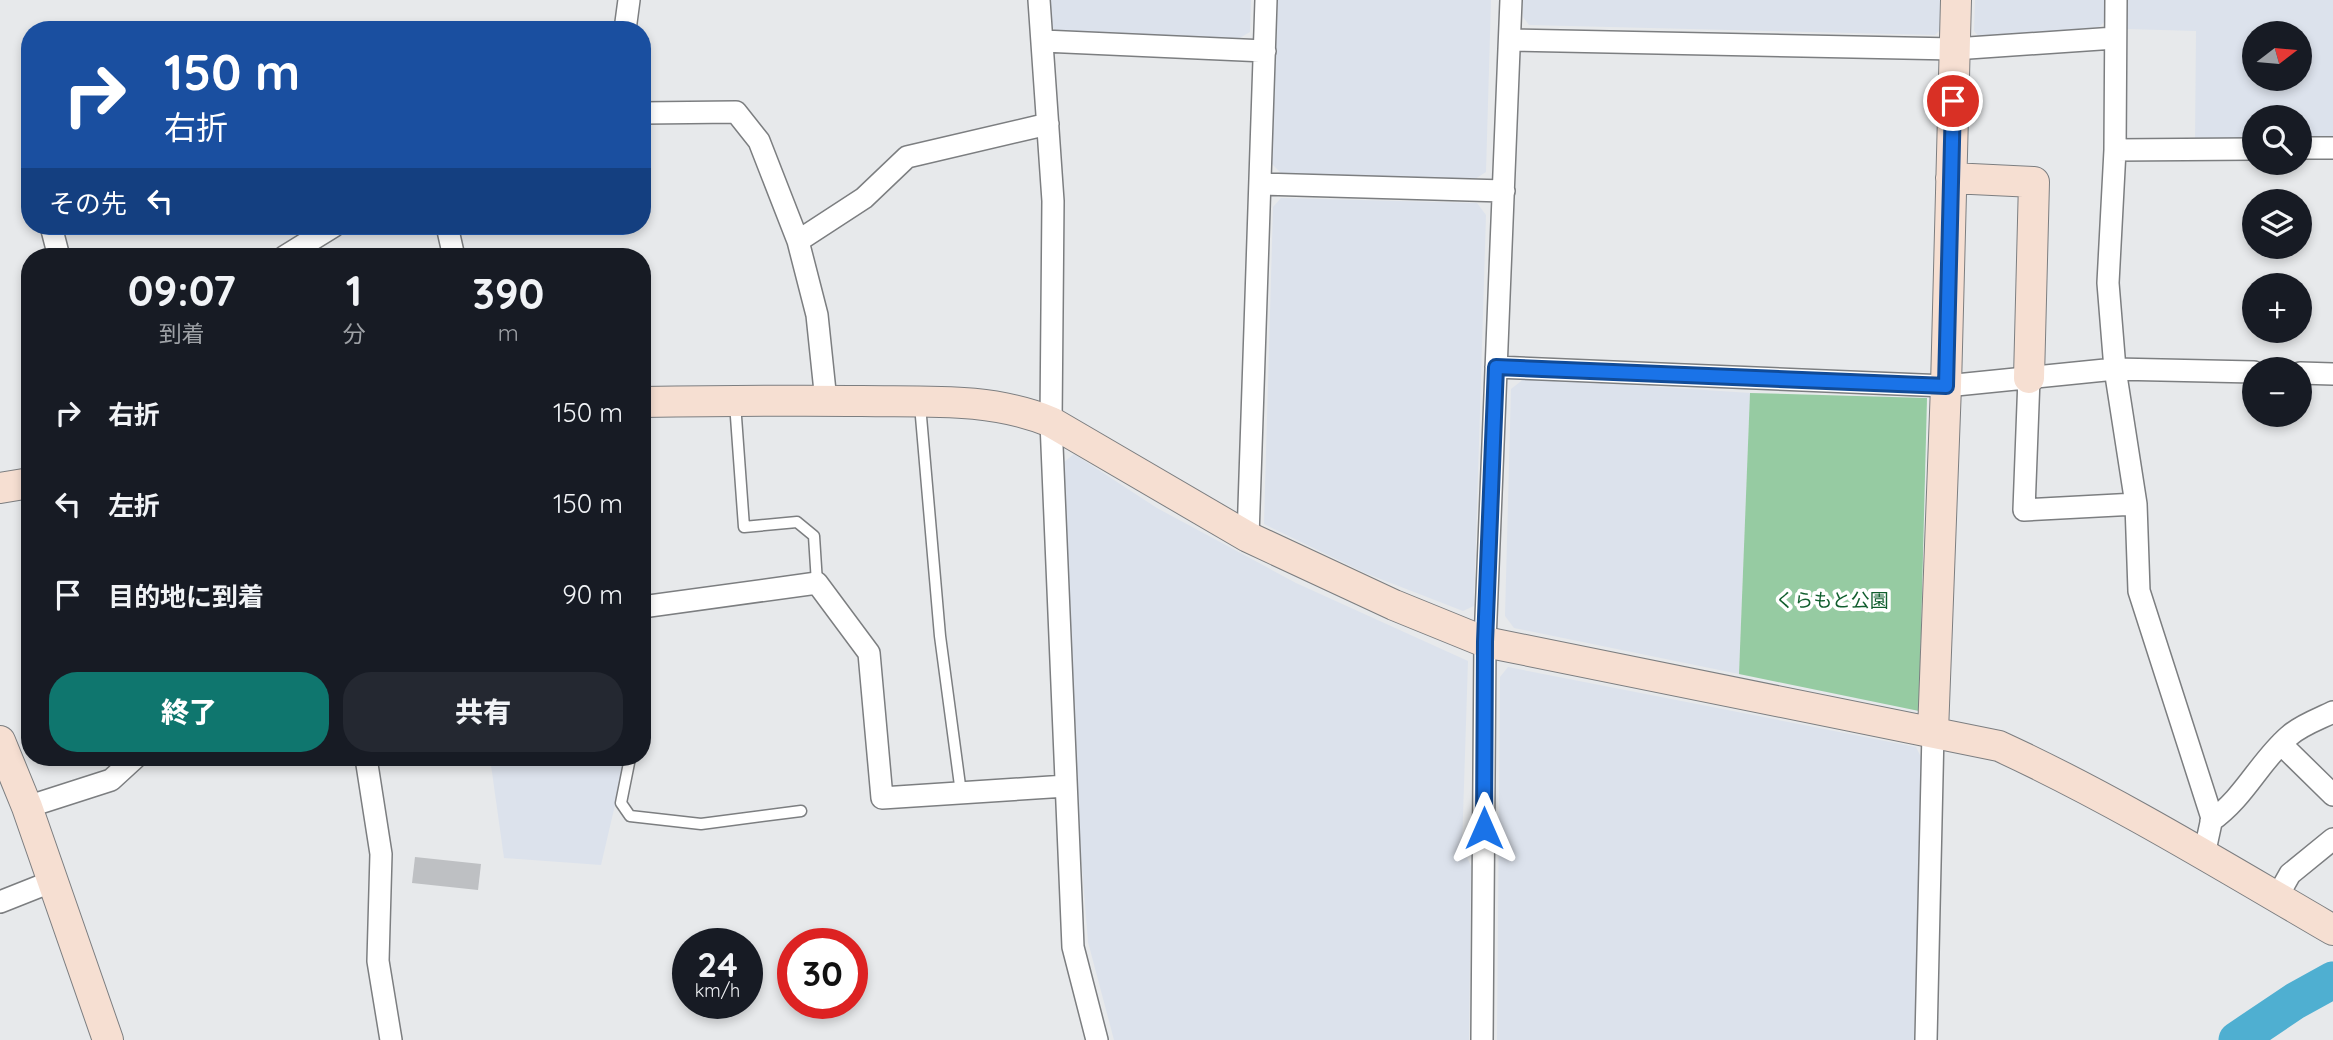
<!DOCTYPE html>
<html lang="ja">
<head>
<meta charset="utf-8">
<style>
	:root { --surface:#171b24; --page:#242831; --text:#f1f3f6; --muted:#9ea1a6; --accent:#0f766e }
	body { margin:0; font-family:Quicksand,"Noto Sans JP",sans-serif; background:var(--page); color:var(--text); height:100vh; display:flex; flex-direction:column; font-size:26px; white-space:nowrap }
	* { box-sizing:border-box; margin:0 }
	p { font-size:23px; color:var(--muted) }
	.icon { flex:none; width:38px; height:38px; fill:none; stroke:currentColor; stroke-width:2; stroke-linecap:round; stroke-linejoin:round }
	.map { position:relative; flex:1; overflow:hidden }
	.drawer { position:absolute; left:21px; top:248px; width:630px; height:518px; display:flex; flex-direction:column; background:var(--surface); border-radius:28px; box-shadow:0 4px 10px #0003 }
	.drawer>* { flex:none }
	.banner { position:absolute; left:21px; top:21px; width:630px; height:214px; border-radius:28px; box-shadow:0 4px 10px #0003; background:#1a4fa0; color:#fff; overflow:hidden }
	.needle { width:46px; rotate:74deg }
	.tools { position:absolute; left:2242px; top:21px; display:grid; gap:14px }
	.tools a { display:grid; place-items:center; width:70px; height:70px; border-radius:50%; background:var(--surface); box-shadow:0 4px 10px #0003; font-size:35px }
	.speed { position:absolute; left:672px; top:928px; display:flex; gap:14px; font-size:35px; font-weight:700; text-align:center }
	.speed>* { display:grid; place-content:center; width:91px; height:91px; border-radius:50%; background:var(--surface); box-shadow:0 4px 10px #0003; line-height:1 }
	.speed small { font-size:18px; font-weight:400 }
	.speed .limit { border:10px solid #d22; background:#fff; color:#111 }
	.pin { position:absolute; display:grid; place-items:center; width:60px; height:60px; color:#fff; margin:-30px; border:4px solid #fff; border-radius:50%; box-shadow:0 2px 7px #0007 }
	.me { position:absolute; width:77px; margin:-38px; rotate:0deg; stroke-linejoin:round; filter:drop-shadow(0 0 5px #0008) }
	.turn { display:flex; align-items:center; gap:24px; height:147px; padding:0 28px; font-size:32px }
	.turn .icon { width:91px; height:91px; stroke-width:2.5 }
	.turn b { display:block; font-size:49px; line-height:60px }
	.then { display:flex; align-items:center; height:66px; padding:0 28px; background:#0003; gap:14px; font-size:26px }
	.eta { display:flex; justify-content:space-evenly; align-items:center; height:119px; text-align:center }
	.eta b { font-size:42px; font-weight:800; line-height:49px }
	.primary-button { display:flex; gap:14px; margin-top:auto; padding:14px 28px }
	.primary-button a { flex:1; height:80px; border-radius:28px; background:var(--accent); color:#fff; font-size:28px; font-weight:800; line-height:80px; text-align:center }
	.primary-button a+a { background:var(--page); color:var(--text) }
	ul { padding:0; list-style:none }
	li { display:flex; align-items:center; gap:21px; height:91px; padding:0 28px }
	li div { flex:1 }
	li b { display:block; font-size:26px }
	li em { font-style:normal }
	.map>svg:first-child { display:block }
</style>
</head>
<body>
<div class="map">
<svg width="2333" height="1040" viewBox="0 0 2333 1040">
	<rect width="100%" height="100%" fill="#e7e9eb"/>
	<path fill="#dce2ec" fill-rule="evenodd" d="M1047,0h204l-1,32 -14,8 -177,-5 -10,-12z
		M1278,0h213l-5,172 -11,7 -194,-6 -10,-10z
		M1523,0h420l-1,28 -7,7 -406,-10 -6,-8z
		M1975,0h134l-1,18 -9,9 -119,11 -6,-7z
		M2127,0h206v142h-33v-25h-46v24l-59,-1 1,-109 -70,-2zM2254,33h46v46h-46z
		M1281,198l196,5 9,12 -12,391 -11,5 -98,-38 -101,-49 9,-317z
		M1525,378l225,15 -11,281 -225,-46 -9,-12 6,-227z
		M1074,454l83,54 139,75 172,78 -6,186 9,19 -2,174h-355l-26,-98 -8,-100 -16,-380z
		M1508,667l408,80 6,12 -8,281h-417l3,-363z
		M490,758h136l-25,107 -97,-7z"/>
	<path fill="#96cba2" d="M1750,393l177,5 -8,313 -180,-37z"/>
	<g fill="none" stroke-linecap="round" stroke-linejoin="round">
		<path stroke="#4fafd1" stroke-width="37" d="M2237,1040l58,-39 38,-21"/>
	</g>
	<path fill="#bec0c3" d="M415,857l66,7 -3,26 -66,-7z"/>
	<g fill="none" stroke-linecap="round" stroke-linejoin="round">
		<defs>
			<path id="lane" d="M735,403l9,124 53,-5 17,14 3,47
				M920,405l20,231 21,157
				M630,758l-9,45 9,13 71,8 100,-13"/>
			<path id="street" d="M1039,0l14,201 -2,221 22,525 24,93
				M2116,0l-1,150 -7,133 7,86 21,135 3,87 73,227 -8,37
				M625,30l4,-30
				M1510,40l444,9 161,-11
				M1043,41l222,10
				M642,113l94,-1 23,29 39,100 66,-43 43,-41 141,-33
				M2300,148h33
				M2115,150l139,-1
				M1260,184l244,7
				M51,226l8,31
				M447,226l7,31
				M798,241l19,74 9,86
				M284,257l50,-31
				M1496,367l450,19 169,-17 139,3
				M2300,373l33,1
				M2029,378l-5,132 112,-6
				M1248,537l18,-537
				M642,607l175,-24 52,70 13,145 184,-12
				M2281,744l52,51
				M366,758l15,96 -3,107 13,79
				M27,807l84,-27 24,-22
				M2211,821c34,-24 48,-59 78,-85 12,-11 30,-17 44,-24
				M2277,897l13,-23 43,-35
				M0,902l53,-21
				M1482,1040l3,-398 26,-642
				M1926,1040l7,-308"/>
			<path id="secondary" d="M1951,178l83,4 -5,196
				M642,402c73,-1 146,-2 220,-1 64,1 129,-4 189,21l197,115 146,68 91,37 514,104c115,53 224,120 334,184
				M0,488l30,-5
				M1933,732l13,-346 10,-386
				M0,741l27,66 81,233"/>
		</defs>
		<use href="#lane" stroke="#7c7e80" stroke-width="13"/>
		<use href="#street" stroke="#7c7e80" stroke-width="24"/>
		<use href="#secondary" stroke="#7c7e80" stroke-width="32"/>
		<use href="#lane" stroke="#fff" stroke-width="10"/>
		<use href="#street" stroke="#fff" stroke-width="21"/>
		<use href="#secondary" stroke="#f6dfd2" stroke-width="30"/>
	</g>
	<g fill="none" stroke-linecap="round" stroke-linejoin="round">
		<defs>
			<path id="route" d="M1484,828l1,-186 11,-275 450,19 7,-285"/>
		</defs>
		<use href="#route" stroke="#114b97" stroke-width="18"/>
		<use href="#route" stroke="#1a73e8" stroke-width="12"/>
	</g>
	<g text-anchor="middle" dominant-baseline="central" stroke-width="7" stroke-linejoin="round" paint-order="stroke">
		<g font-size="19" fill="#115e2e" stroke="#fff">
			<text x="1832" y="600">くらもと公園</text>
		</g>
	</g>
</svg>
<div class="tools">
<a><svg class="needle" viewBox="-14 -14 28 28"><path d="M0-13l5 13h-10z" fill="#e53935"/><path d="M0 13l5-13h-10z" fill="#9ea1a6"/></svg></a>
<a><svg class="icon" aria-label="search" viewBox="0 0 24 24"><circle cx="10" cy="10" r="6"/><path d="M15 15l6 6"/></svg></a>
<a><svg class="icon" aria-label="layers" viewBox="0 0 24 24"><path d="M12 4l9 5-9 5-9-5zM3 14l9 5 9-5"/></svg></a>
<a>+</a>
<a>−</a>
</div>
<div class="speed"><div>24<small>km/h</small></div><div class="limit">30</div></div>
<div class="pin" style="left:1953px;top:101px;background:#d93025"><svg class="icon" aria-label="arrive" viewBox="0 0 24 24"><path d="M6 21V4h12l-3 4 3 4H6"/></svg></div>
<svg class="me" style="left:1484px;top:828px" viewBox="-20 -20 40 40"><path d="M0-17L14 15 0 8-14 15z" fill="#1a73e8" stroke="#fff" stroke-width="4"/></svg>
<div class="banner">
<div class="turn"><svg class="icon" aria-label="right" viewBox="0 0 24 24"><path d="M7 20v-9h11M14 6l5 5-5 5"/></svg><div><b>150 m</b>右折</div></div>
<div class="then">その先<svg class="icon" aria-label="left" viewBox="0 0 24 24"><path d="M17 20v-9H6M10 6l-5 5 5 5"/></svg></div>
</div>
<section class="drawer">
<div class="eta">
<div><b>09:07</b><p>到着</p></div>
<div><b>1</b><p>分</p></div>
<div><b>390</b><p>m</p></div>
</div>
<ul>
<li><svg class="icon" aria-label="right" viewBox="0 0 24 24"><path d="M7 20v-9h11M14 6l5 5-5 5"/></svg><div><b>右折</b></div><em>150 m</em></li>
<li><svg class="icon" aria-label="left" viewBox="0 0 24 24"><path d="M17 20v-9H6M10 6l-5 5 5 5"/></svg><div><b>左折</b></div><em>150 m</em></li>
<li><svg class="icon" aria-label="arrive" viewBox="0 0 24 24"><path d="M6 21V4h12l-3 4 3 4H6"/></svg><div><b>目的地に到着</b></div><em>90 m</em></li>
</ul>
<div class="primary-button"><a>終了</a><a>共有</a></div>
</section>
</div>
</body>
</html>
